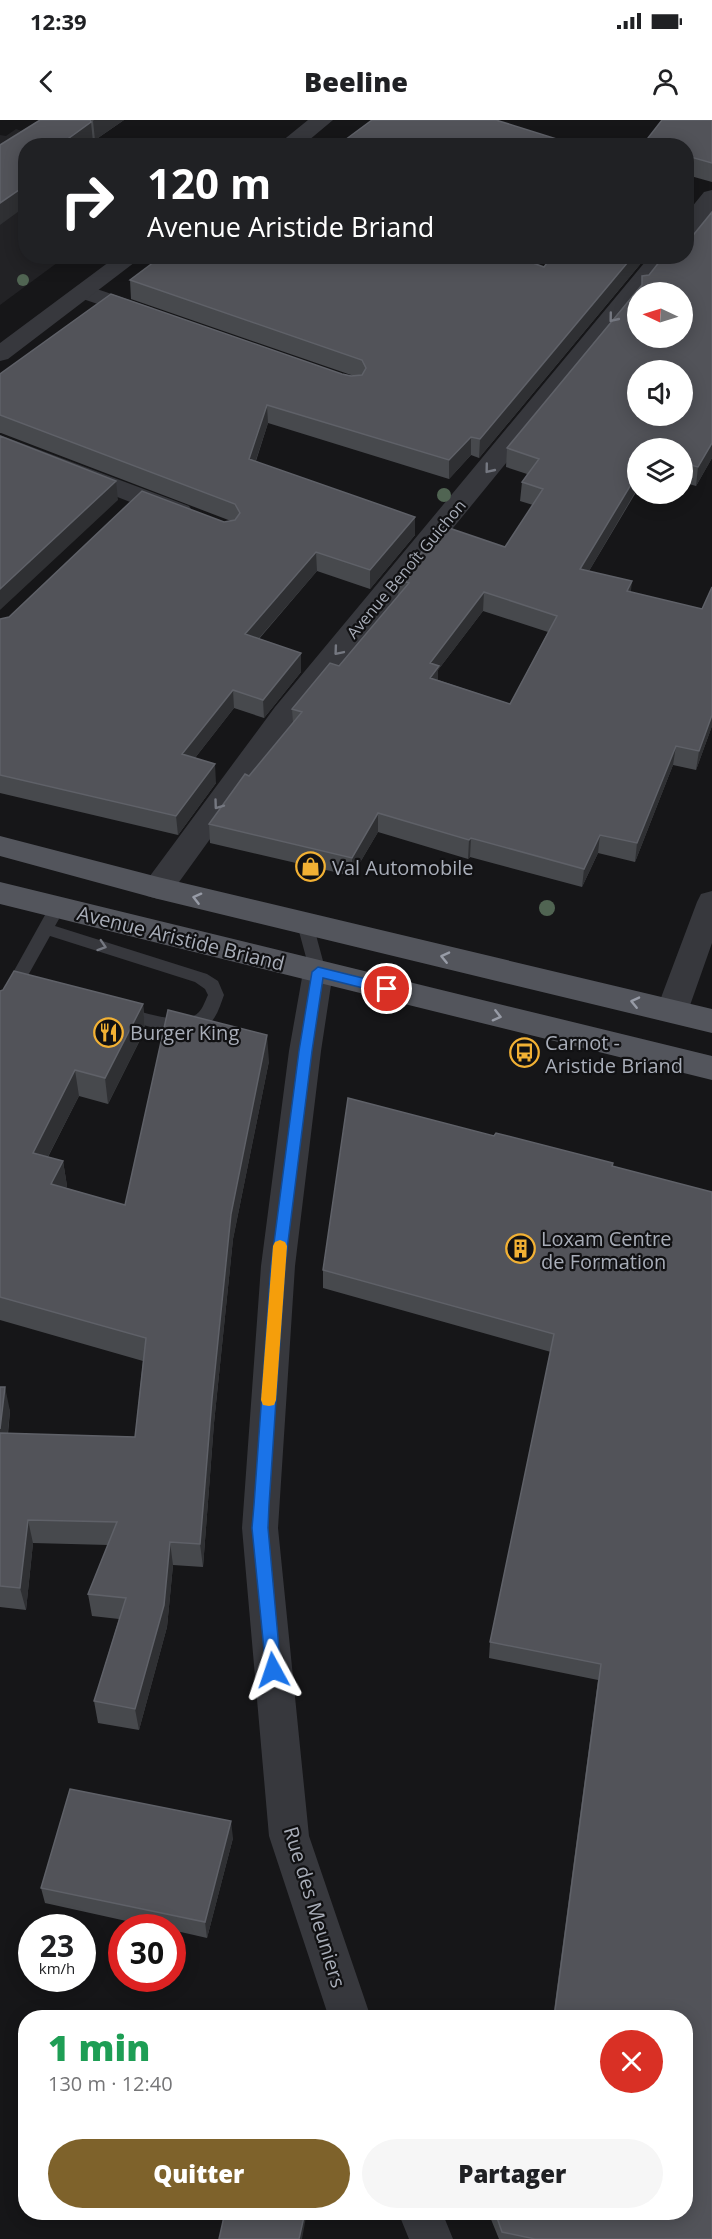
<!DOCTYPE html>
<html lang="fr">
<head>
<meta charset="utf-8">
<style>
	:root { --surface:#fff; --page:#f6f6f6; --text:#202124; --muted:#757577; --accent:#7e622b }
	body { margin:0; font-family:"Open Sans",sans-serif; background:var(--page); color:var(--text); height:100vh; display:flex; flex-direction:column; font-size:22px; white-space:nowrap }
	* { box-sizing:border-box; margin:0 }
	p { font-size:20px; color:var(--muted) }
	.icon { flex:none; width:33px; height:33px; fill:none; stroke:currentColor; stroke-width:2; stroke-linecap:round; stroke-linejoin:round }
	.map { position:relative; flex:1; overflow:hidden }
	.sheet { position:absolute; left:18px; top:1890px; width:675px; height:210px; display:flex; flex-direction:column; background:var(--surface); border-radius:24px; box-shadow:0 3px 15px #0003 }
	.sheet>* { flex:none }
	.banner { position:absolute; left:18px; top:18px; width:676px; height:126px; border-radius:24px; box-shadow:0 3px 15px #0003; background:#202124; color:#fff; overflow:hidden }
	.needle { width:39px; rotate:274deg }
	.controls { position:absolute; left:627px; top:162px; display:grid; gap:12px }
	.controls a { display:grid; place-items:center; width:66px; height:66px; border-radius:50%; background:var(--surface); box-shadow:0 3px 15px #0003; font-size:30px }
	.speed { position:absolute; left:18px; top:1794px; display:flex; gap:12px; font-size:30px; font-weight:700; text-align:center }
	.speed>* { display:grid; place-content:center; width:78px; height:78px; border-radius:50%; background:var(--surface); box-shadow:0 3px 15px #0003; line-height:1 }
	.speed small { font-size:15px; font-weight:400 }
	.speed .limit { border:9px solid #d22; background:#fff; color:#111 }
	.pin { position:absolute; display:grid; place-items:center; width:51px; height:51px; color:#fff; margin:-26px; border:3px solid #fff; border-radius:50%; box-shadow:0 2px 6px #0007 }
	.me { position:absolute; width:66px; margin:-33px; rotate:355deg; stroke-linejoin:round; filter:drop-shadow(0 0 4px #0008) }
	.turn { display:flex; align-items:center; gap:21px; height:126px; padding:0 30px; font-size:27px }
	.turn .icon { width:78px; height:78px; stroke-width:2.5 }
	.turn b { display:block; font-size:42px; line-height:51px }
	.round { display:grid; place-items:center; flex:none; width:63px; height:63px; border-radius:32px; background:var(--page) }
	.summary { display:flex; align-items:center; justify-content:space-between; height:102px; padding:0 30px }
	h1 { font-size:36px; font-weight:800; line-height:45px; color:#1e9e55 }
	.button { display:flex; gap:12px; margin-top:auto; padding:12px 30px }
	.button a { flex:1; height:69px; border-radius:36px; background:var(--accent); color:#fff; font-size:24px; font-weight:800; line-height:69px; text-align:center }
	.button a+a { background:var(--page); color:var(--text) }
	.status { display:flex; justify-content:space-between; align-items:center; height:42px; padding:0 30px; background:var(--surface); direction:ltr }
	.status svg { height:16px; fill:currentColor }
	header { display:flex; justify-content:space-between; align-items:center; height:78px; padding:0 30px; background:var(--surface); font-size:27px; font-weight:800 }
	.map>svg:first-child { display:block }
</style>
</head>
<body>
<div class="status"><b>12:39</b><svg viewBox="0 0 49 12"><path d="M0 12V9h3v3zM5 12V6h3v6zM10 12V3h3v9zM15 12V0h3v12zM26 1h20v11H26zM47 4h2v5h-2z"/></svg></div>
<header><svg class="icon" aria-label="back" viewBox="0 0 24 24"><path d="M15 5l-7 7 7 7"/></svg>Beeline<svg class="icon" aria-label="person" viewBox="0 0 24 24"><circle cx="12" cy="8" r="4"/><path d="M4 21q1-7 8-7t8 7"/></svg></header>
<div class="map">
<svg width="712" height="2119" viewBox="0 0 712 2119">
	<rect width="100%" height="100%" fill="#161618"/>
	<path fill="#222225" d="M16,9l47,16 -37,1v110l39,1 -65,48v-170l6,1z"/>
	<g fill="none" stroke-linecap="round" stroke-linejoin="round">
		<path fill="#37383d" fill-rule="evenodd" d="M51,793l6,2 2,4 -4,7 152,48 11,7 6,14c-3,8 -6,19 -12,26 -21,23 -72,3 -97,-5l-3,-4 3,-4 6,-2c19,5 63,22 78,6 4,-4 6,-11 9,-17l-3,-6 -10,-7 -145,-46 -44,79 -6,2v-21l45,-81z
			M305,798l6,2 2,4 13,48 -2,4 -6,2 -6,-2 -2,-4 -13,-48 2,-4z"/>
		<path fill="#37383d" fill-rule="evenodd" d="M712,70v22l-17,21 -8,2v-22l17,-21z
			M650,136h24l-29,36h-7v10l-343,419 -126,175 -11,3 -11,-3 -4,-8 4,-8 128,-173z
			M85,165l68,23 4,5 -4,5 -8,2 -68,-23 -4,-5 4,-5z
			M0,315l189,71 4,6 -4,6 -9,2 -9,-2 -171,-67z
			M712,771v52l-24,68 -5,8 -11,4 -11,-4 -5,-8 41,-109 4,-8z
			M318,841l11,3 4,8 -12,79 -26,215 -17,262 31,308 62,182h-42l-60,-182 -27,-308 19,-262 28,-215 14,-79 4,-8z
			M398,2092h44l11,27h-44z"/>
		<path fill="#37383d" fill-rule="evenodd" d="M308,0h25l-31,26h-26z
			M117,136h26l-135,103 -8,2v-18z"/>
		<path fill="#53555c" fill-rule="evenodd" d="M0,716l158,41 554,132v24l-554,-134 -158,-43z
			M0,762l712,174v24l-712,-176z"/>
	</g>
	<g fill="#506452">
		<circle cx="23" cy="160" r="6"/>
		<circle cx="444" cy="375" r="7"/>
		<circle cx="547" cy="788" r="8"/>
	</g>
	<path fill="#47494d" fill-rule="evenodd" d="M40,0h84l-29,20h-2v2l-5,4h-62z
		M712,0v62l-25,-7v-29z
		M712,92v246l-16,28 -14,-4v-34h-44v41l-49,82 42,21 71,17 10,-22v139l-16,44 -23,-5 -38,97 -37,-9 -16,34 -112,-30 -2,2 -90,-27 -26,44 -142,-33 -1,-19 84,-101 -1,-14 47,-43 59,-71 1,-15 106,-33 28,-42 -13,-4 2,-19 5,-8 -21,-7 1,-19 134,-163 8,-10 41,-36zM483,491l65,21 -38,72 -72,-24v-10z
		M552,136h95l-168,202 -8,-3 -22,24 -181,-56 -12,38 159,74 -45,54 -53,-18 -58,68 42,14v19l-37,46 -30,-10 -39,50 21,25 -38,52 -178,-42v-174l9,-2 215,-95 7,-1 -230,-88h-1v-59h342l12,2 -223,-77 -1,-19 414,-13z
		M0,871l143,13 2,26 -37,74 -29,-8 -31,61 15,4 4,25 -1,2 59,17 144,-144 -36,178 -19,184 -11,144 -30,-2 -6,62 -28,103 -41,-7 -4,-22 25,-82 -27,-3 -4,-22 20,-49 -75,-2 -7,67 -26,-3v-220l10,24 -2,23 127,3 8,-76 -143,-41z
		M613,1046l99,1073h-213l-11,-27h198v-194h-133l45,-338 -109,-22 1,-16 61,-290 -228,-64v-18z
		M233,1718l-26,100 -35,-8v-2h-14l-113,-25 -4,-15z"/>
	<path fill="#2f3033" d="M94,0h30l-29,20 -2,-19z
		M91,2l2,20 -5,4h-30z
		M26,65v21l-26,19v-22z
		M633,136h14l-168,202 1,-19z
		M267,285l1,18 -18,55 -1,-19z
		M471,317v18l-22,24v-19z
		M712,323v15l-16,28 2,-19z
		M638,353l-1,16 -58,99 1,-19z
		M116,361l2,19 -118,110v-21z
		M415,397v18l-45,54v-19z
		M316,432l1,19 -71,82 -1,-19z
		M632,461l-2,19 -3,-9z
		M484,472l-1,19 -45,59v15l-9,11 1,-33z
		M301,533v19l-37,46 -1,-18z
		M233,570l1,18 -50,64 -2,-18z
		M712,585v21l-16,44 3,-19z
		M676,626l-3,19 -38,97 2,-19z
		M215,644l1,19 -38,52 -2,-19z
		M378,693v19l-26,44v-18z
		M600,715l-2,18 -16,34 2,-18z
		M471,718l-1,19 -2,2 1,-19z
		M143,884l2,26 -37,74 -3,-26z
		M267,915l2,26 -36,178 -19,184 -11,144 -3,-23 12,-145 19,-185z
		M75,950l4,26 -42,82 -4,-25z
		M63,1041l4,25 -12,23 -4,-25z
		M5,1267l5,24 -5,46 -5,-21v-7z
		M28,1400l5,23 -7,67 -6,-22z
		M170,1422l3,23 -6,62 -28,103 -4,-21z
		M231,1701l2,17 -26,100 -2,-16z
		M305,2092h2l-5,27h-3z"/>
	<path fill="#525359" stroke="#5f6168" stroke-width="1.5" fill-rule="evenodd" d="M40,0h50l1,2 -33,24h-32v39l-26,18v-58z
		M372,0h124l80,25 -1,1h-238z
		M662,0h50v43l-25,-7v-10h-34l-9,-3z
		M712,92v231l-14,24 -16,-4v-15h-44v25l-58,96 52,12 -5,10 75,18 10,-22v128l-13,36 -23,-5 -39,97 -37,-8 -16,34 -113,-31 -2,2 -91,-27 -26,45 -143,-34 36,-50 4,2 53,-64 -10,-3 38,-46 9,3 70,-83 -10,-3 44,-54 62,21 38,-58 -21,-7 17,-23 -32,-11 135,-163v-9l7,-1 15,-19h23v-18l3,1zM638,172h44v46h-44zM638,250h44v46h-44zM484,472l73,24 -47,88 -80,-26 9,-12 -9,-3z
		M162,136h328l3,2 3,-2h18l30,11 8,-11h81l-153,183 -9,-2 -22,23 -182,-55 -18,54 166,58 -45,53 -54,-18 -71,82 56,19 -38,47 -30,-10 -51,64 33,10 -39,52 -176,-41v-156l9,-2 133,-126 82,31 11,-2 5,-7 -5,-9 -235,-89v-41l111,-80 231,80 9,2 11,-1 4,-7 -4,-8 -232,-80z
		M0,316l116,45 -116,108z
		M14,851l129,33 -38,74 -30,-8 -42,83 30,8 -12,23 74,21 43,-195 99,25 -36,179 -19,185 -12,145 -30,-2 -6,63 -29,104 -41,-8 32,-103 -38,-4 29,-72 -89,-2 -8,68 -20,-2v-153l135,4 11,-99 -146,-41v-306l3,-1z
		M348,978l146,38 2,-3 117,30 -1,3 100,26v1047h-177l-33,-7 -7,-20h191v-194h-132l47,-354 -111,-22 64,-308 -231,-64z
		M0,1267h5l-5,42z
		M70,1669l161,32 -26,101 -164,-34z
		M225,2092h80l-6,27h-80z"/>
	<defs><path id="oneway-chevron" d="M-2-3.5L2.5 0L-2 3.5" fill="none" stroke-width="1.6" stroke-linecap="round" stroke-linejoin="round" transform="scale(1.5)"/></defs>
	<g stroke="#757881">
		<use href="#oneway-chevron" transform="translate(613 198) rotate(129)"/>
		<use href="#oneway-chevron" transform="translate(489 349) rotate(129)"/>
		<use href="#oneway-chevron" transform="translate(338 531) rotate(130)"/>
		<use href="#oneway-chevron" transform="translate(218 685) rotate(126)"/>
		<use href="#oneway-chevron" transform="translate(102 826) rotate(18)"/>
	</g>
	<g stroke="#979ba6">
		<use href="#oneway-chevron" transform="translate(197 778) rotate(-166)"/>
		<use href="#oneway-chevron" transform="translate(445 837) rotate(-167)"/>
		<use href="#oneway-chevron" transform="translate(635 882) rotate(-167)"/>
		<use href="#oneway-chevron" transform="translate(497 896) rotate(14)"/>
	</g>
	<path fill="#1a73e8" stroke="#114b97" stroke-width="1.5" d="M318,847l69,17 7,5 -7,5 -64,-16 -11,73 -27,215 -16,239 -1,23 13,142 -2,6 -6,2 -5,-2 -2,-6 -14,-142 2,-23 17,-239 28,-215 13,-79z"/>
	<path fill="#f59e0b" d="M280,1120l5,2 2,4 -11,154 -2,5 -5,1 -6,-1 -2,-5 12,-154 2,-4z"/>
	<defs>
		<symbol id="shop-ring" viewBox="-11 -11 22 22"><circle r="9.5" fill="#111113" stroke="#f2b134" stroke-width="1.5"/><path d="M-5-2.5h2.3a2.7 3.5 0 0 1 5.4 0H5L5.5 6h-11ZM-1.5-2.5h3a1.5 2.3 0 0 0-3 0Z" fill="#f2b134"/></symbol>
		<symbol id="restaurant-ring" viewBox="-11 -11 22 22"><circle r="9.5" fill="#111113" stroke="#f2b134" stroke-width="1.5"/><path d="M-5-6h1v4h1v-4h1v4h1v-4h1v5L-1.5 .5V6h-2V.5L-5-1ZM5-6V6H3V1.5H1.5Q1.5-4 5-6Z" fill="#f2b134"/></symbol>
		<symbol id="bus-ring" viewBox="-11 -11 22 22"><circle r="9.5" fill="#111113" stroke="#f2b134" stroke-width="1.5"/><path d="M-5-6H5V4H4V6H2V4H-2V6H-4V4H-5ZM-3.5-4V0h7V-4ZM-3.5 1.2v1.5H-2V1.2ZM2 1.2v1.5H3.5V1.2Z" fill="#f2b134"/></symbol>
		<symbol id="building-ring" viewBox="-11 -11 22 22"><circle r="9.5" fill="#111113" stroke="#f2b134" stroke-width="1.5"/><path d="M-4-6H4V6H1V3H-1V6H-4ZM-2.5-4.3h1.7v1.8h-1.7ZM.8-4.3h1.7v1.8H.8ZM-2.5-1h1.7V.8h-1.7ZM.8-1h1.7V.8H.8Z" fill="#f2b134"/></symbol>
	</defs>
	<g fill-rule="evenodd">
		<use href="#shop-ring" x="294" y="730" width="33" height="33"/>
		<use href="#restaurant-ring" x="92" y="896" width="33" height="33"/>
		<use href="#bus-ring" x="508" y="916" width="33" height="33"/>
		<use href="#building-ring" x="504" y="1112" width="33" height="33"/>
	</g>
	<g text-anchor="middle" dominant-baseline="central" stroke-width="4.5" stroke-linejoin="round" paint-order="stroke">
		<g font-size="16" fill="#a8adb8" stroke="#111113">
			<text transform="translate(406 449) rotate(-50)">Avenue Benoît Guichon</text>
		</g>
		<g font-size="20" fill="#a8adb8" stroke="#111113" text-anchor="start">
			<text x="332" y="747">Val Automobile</text>
			<text x="130" y="912">Burger King</text>
			<text x="545" y="922">Carnot -<tspan x="545" dy="23">Aristide Briand</tspan></text>
			<text x="541" y="1118">Loxam Centre<tspan x="541" dy="23">de Formation</tspan></text>
		</g>
		<g font-size="20" fill="#a8adb8" stroke="#111113">
			<text transform="translate(181 818) rotate(14)">Avenue Aristide Briand</text>
			<text transform="translate(315 1787) rotate(73)">Rue des Meuniers</text>
		</g>
	</g>
</svg>
<div class="controls">
<a><svg class="needle" viewBox="-14 -14 28 28"><path d="M0-13l5 13h-10z" fill="#e53935"/><path d="M0 13l5-13h-10z" fill="#757577"/></svg></a>
<a><svg class="icon" aria-label="sound" viewBox="0 0 24 24"><path d="M4 9h4l5-4v14l-5-4H4zM17 9q2 3 0 6"/></svg></a>
<a><svg class="icon" aria-label="layers" viewBox="0 0 24 24"><path d="M12 4l9 5-9 5-9-5zM3 14l9 5 9-5"/></svg></a>
</div>
<div class="speed"><div>23<small>km/h</small></div><div class="limit">30</div></div>
<div class="pin" style="left:387px;top:869px;background:#d93025"><svg class="icon" aria-label="arrive" viewBox="0 0 24 24"><path d="M6 21V4h12l-3 4 3 4H6"/></svg></div>
<svg class="me" style="left:273px;top:1550px" viewBox="-20 -20 40 40"><path d="M0-17L14 15 0 8-14 15z" fill="#1a73e8" stroke="#fff" stroke-width="4"/></svg>
<div class="banner">
<div class="turn"><svg class="icon" aria-label="right" viewBox="0 0 24 24"><path d="M7 20v-9h11M14 6l5 5-5 5"/></svg><div><b>120 m</b>Avenue Aristide Briand</div></div>
</div>
<section class="sheet">
<div class="summary"><div><h1>1 min</h1><p>130 m · 12:40</p></div><a class="round" style="background:#d93025;color:#fff"><svg class="icon" aria-label="close" viewBox="0 0 24 24"><path d="M6 6l12 12M18 6L6 18"/></svg></a></div>
<div class="button"><a>Quitter</a><a>Partager</a></div>
</section>
</div>
</body>
</html>
